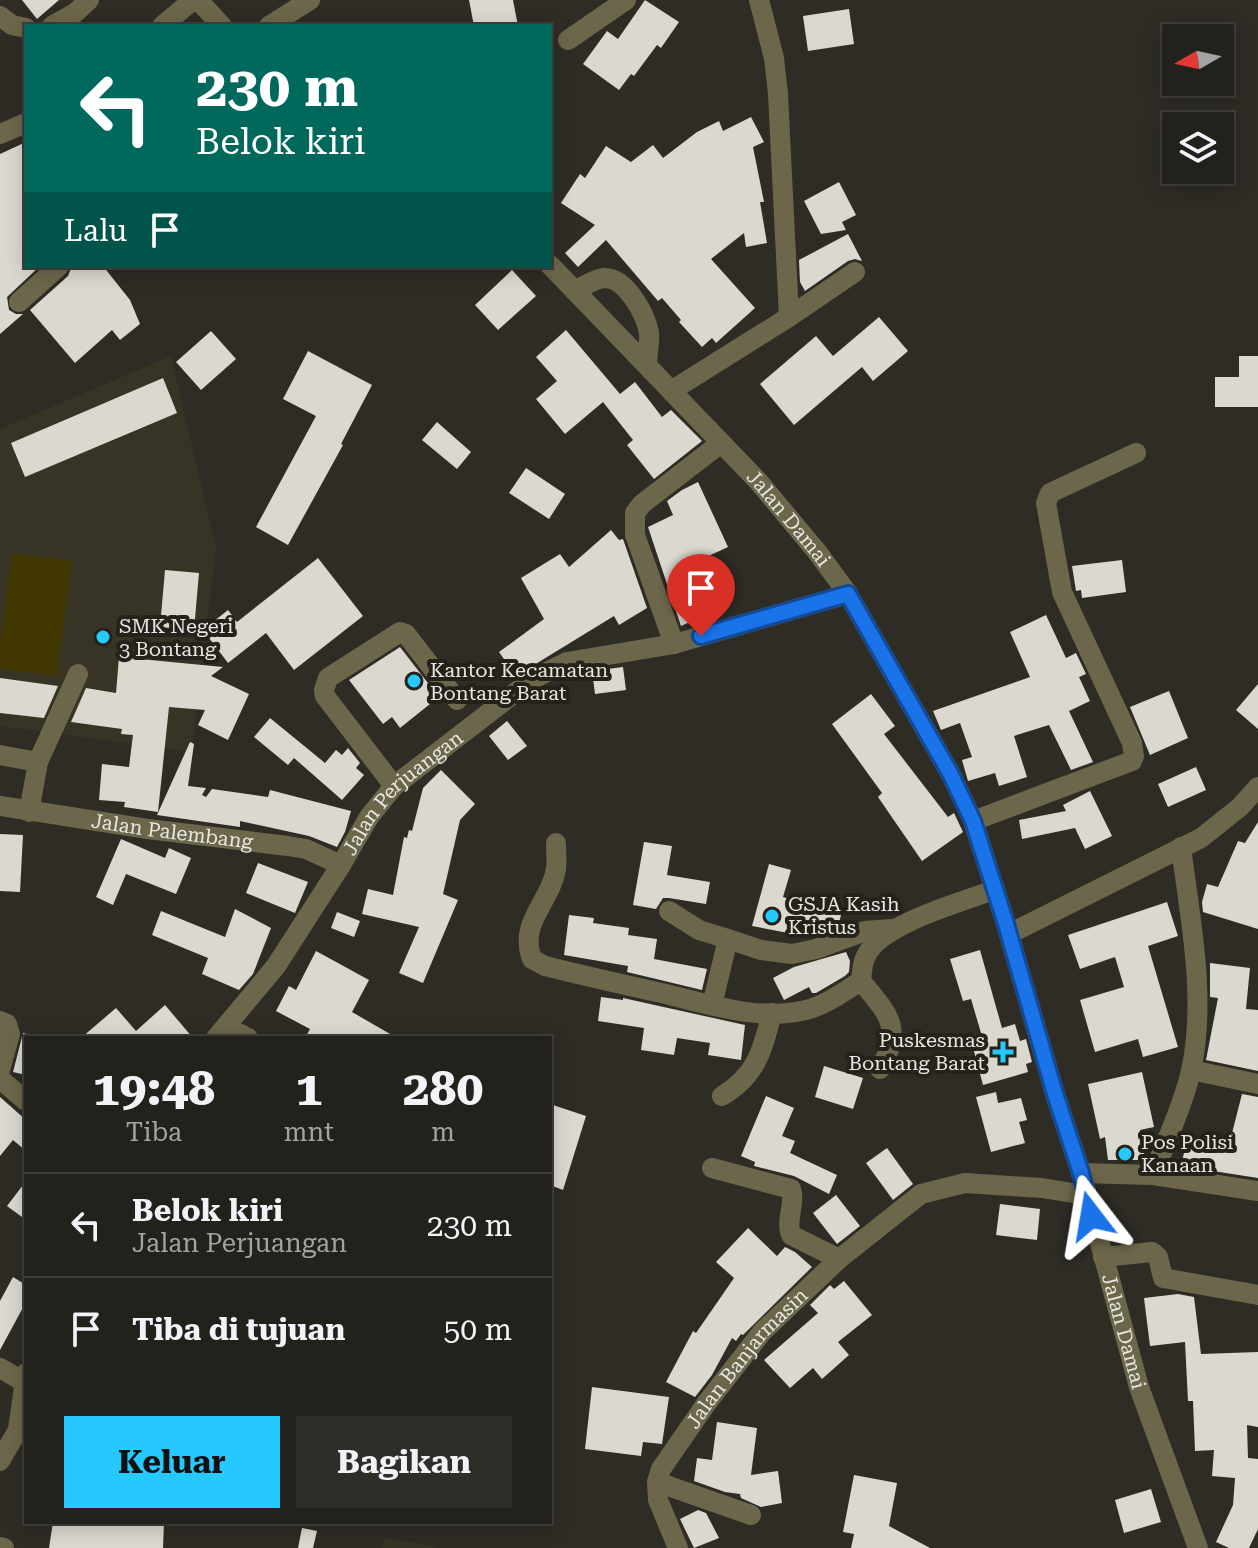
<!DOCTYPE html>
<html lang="id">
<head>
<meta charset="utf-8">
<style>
	:root { --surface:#22211c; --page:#2e2e29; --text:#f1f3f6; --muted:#a2a3a3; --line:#3f3e3b; --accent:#26c9fe }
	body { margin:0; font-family:"Roboto Serif",serif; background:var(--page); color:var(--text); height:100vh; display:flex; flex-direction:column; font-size:30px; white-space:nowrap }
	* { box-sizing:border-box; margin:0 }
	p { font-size:26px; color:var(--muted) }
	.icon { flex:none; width:44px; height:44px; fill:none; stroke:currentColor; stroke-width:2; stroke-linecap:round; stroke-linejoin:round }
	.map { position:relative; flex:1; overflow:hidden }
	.drawer { position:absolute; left:24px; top:1036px; width:528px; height:488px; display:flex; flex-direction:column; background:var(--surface); border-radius:0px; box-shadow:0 4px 20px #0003,0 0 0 2px var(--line) }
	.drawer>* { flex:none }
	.hud { position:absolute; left:24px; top:24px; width:528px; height:244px; border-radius:0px; box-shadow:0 4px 20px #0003,0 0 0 2px var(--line); background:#00695c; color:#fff; overflow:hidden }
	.needle { width:52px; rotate:261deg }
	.tools { position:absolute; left:1162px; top:24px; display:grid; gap:16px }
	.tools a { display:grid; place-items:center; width:72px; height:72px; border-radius:0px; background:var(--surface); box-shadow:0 4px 20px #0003,0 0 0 2px var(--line); font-size:40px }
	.pin { position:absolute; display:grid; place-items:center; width:68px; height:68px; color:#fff; margin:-82px -34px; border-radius:50% 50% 50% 0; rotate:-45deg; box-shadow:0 0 8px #0007 }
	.pin .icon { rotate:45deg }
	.me { position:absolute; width:88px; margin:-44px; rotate:346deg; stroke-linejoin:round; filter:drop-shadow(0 0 6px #0008) }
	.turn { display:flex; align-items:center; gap:28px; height:168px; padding:0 40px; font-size:36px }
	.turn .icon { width:104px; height:104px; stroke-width:2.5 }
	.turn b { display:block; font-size:56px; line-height:68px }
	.then { display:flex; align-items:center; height:76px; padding:0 40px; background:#0003; gap:16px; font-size:30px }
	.eta { display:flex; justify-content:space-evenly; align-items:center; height:136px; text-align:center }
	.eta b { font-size:48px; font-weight:700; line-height:56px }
	.button { display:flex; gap:16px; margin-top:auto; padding:16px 40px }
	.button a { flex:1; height:92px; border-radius:0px; background:var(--accent); color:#111; font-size:32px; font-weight:700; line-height:92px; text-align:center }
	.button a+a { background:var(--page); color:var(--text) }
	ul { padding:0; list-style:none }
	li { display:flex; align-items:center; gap:24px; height:104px; padding:0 40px; border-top:2px solid var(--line) }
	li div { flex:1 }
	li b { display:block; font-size:30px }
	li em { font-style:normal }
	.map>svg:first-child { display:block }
</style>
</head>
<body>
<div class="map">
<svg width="1258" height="1548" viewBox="0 0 1258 1548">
	<rect width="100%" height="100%" fill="#2e2c25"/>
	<path fill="#373426" d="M171,356l45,192 -24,204 -192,-26v-297z
		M384,1538l57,10h-59z"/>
	<path fill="#403700" d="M12,553l60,8 -15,115 -57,-7v-23z"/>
	<path fill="#dad8cf" d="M22,0h37l-22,19z
		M469,0h44l5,26h-44z
		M645,0l34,22 -18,26 -4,-3 -23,31 -3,-2 -12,16 -36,-26 24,-33 11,8z
		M849,9l5,35 -46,7 -5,-35z
		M751,117l13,25 -11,5 11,55h-4l7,41 -21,4 -2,-14 -33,26 44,49 -39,35 -4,-5 -10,9 -23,-25 2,-2 -19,-22 -4,3 -52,-61 -28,27 -13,-14 30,-28 -34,-22 19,-29 5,4 21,-32 25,16 22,-17 10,13 34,-26 22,-11 4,10z
		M26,142v124h14l-33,31 2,13 7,4h7l-23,20v-180z
		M839,182l17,33 -14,7 4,8 -25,4 -17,-33z
		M848,234l14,27 -7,-2 -7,2 -43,30 -5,-9 -1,-22z
		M72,266h31l27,34 10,24 -20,16 -8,-10 -37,33 -45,-53 38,-34z
		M512,270l24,26 -38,34 -23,-25z
		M879,317l29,34 -35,30 -11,-14 -68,58 -34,-41 56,-48 17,20z
		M566,330l54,64 15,-12 27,35 9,-7 31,31 -48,38 -27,-34 6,-5 -30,-38 -38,32 -29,-35 21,-18 -21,-24z
		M211,331l25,28 -35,31 -25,-28z
		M308,351l64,34 -31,59 2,1 -55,100 -32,-18 60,-111 -33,-17z
		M1239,356h19v51h-43v-30h24z
		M163,378l14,35 -152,64 -14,-34z
		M437,422l34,30 -14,17 -35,-29z
		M526,468l39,26 -16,25 -40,-26z
		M698,482l30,65 -41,19 20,48 -26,12 -33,-99 25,-12 -6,-14 15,-11z
		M611,530l8,10 4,-1 24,69 -28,17 -5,-9 -98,60 -17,-24 45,-33 -23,-41 39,-24 9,13z
		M318,558l45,58 -69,54 -28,-37 -38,30 -25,-33 25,-20 9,12z
		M1122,560l4,32 -44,6 -1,-8 -5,1 -4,-25z
		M165,570l34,3 -5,57 -34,-3z
		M1046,615l20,43 10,-5 10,21 -7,3 11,24 -21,10 24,51 -22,8 -22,-45 -35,11 13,41 -28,9 -4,-13 -27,8 -6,-21 10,-3 -12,-34 -19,7 -8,-19 97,-34 -20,-45z
		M400,647l31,40 -4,3 8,10 -35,28 -8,-11 -9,7 -34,-44z
		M119,657l104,10 -12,9 38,18 -21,46 -30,-15 7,-15 -36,-3 -11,105 -34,-5 1,-5 -26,-2 3,-36 27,3 4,-32 -12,-1 1,-5 -51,-7 15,-34 30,5z
		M623,667l3,23 -31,4 -3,-23z
		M0,678l58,8 -14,32 -44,-5z
		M1258,684v45l-22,-19z
		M1169,691l19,47 -38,17 -20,-48z
		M871,694l24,32 -11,8 64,83 6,-4 9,19 -41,29 -44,-64 4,-4 -50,-69z
		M270,718l55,45 11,-13 6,5 6,-7 12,15 -4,5 8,7 -22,25 -48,-42 -6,7 -34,-28z
		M507,721l20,25 -19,14 -19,-24z
		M190,742l4,2 -6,42 18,2 -4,7 4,2 6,-8 56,8 2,-7 81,21 -6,21 -8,15 -28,-11 -69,-15v6l-83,-12z
		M1196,767l10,23 -38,17 -10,-23z
		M441,770l34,34 -15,16 -17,74 15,6 -35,83 -24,-10 20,-46 -57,-13 6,-25 25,6 11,-58 3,1 2,-8 3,1 11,-43z
		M1090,791l22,45 -27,13 -10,-21 -53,11 -3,-19 47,-9 -3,-6z
		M1258,822v107l-55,-17 -1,-10 5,-18 11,3 20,-46 7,2z
		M0,834l23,1 -3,57 -20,-1z
		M121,839l44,19 4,-10 22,10 -15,36 -50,-20 -13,31 -17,-8z
		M644,842l28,4 -5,29 43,7 -4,22 -37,-6h-6l-7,11 -23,-4z
		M258,863l50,19 -13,31 -49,-20z
		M769,864l22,6 -8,27 31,10v-3l28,7 -4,16 -29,10 -57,-11z
		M1167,902l11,34 -30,10 30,101 -35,10 -5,-18 -43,13 -15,-52 44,-13 -9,-30 -35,12 -12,-34z
		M235,909l36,19 -18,46 -14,16 -37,-16 6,-16 -56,-23 9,-24 64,26z
		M337,912l23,9 -6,16 -23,-9z
		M569,915l25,3 -1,5 36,5 -1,7 29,4 -3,20 53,10 -5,21 -75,-18 1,-6 -64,-11z
		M980,950l22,78 13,-4 5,17 6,-2 6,23 -6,2 2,8 -45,13 -13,-49 11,-3 -10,-34 -8,2 -13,-42z
		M316,951l53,29 -17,32 45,26h-92l5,-9 -34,-18 13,-25 7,4z
		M846,952l4,9 -1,11 -4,4 -29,17h-4l-3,-6 -25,13 -11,-22 21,-11z
		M1210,963l40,5 -4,41 12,1v61l-52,-11 12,-62 -8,-1z
		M601,997l22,3v-2l122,27 -4,35 -33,-5 2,-12 -33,-5 -3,17 -33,-5 3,-22 -46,-7z
		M165,1005l28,33h-112l35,-30 20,23z
		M23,1033l3,1v41l-13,-3z
		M824,1066l39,12 -10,31 -38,-12z
		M1142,1072l12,55 -14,3 5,30h-37l-3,-23 -5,2 -12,-55z
		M996,1092l2,11 23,-5 6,22 -8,2 6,21 -34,9 -15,-55z
		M1242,1094l16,3v81l-77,-12 7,-31 41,10z
		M766,1096l28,12 -12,28 13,5 -5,12 47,22 -8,19 -35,-18 -40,-10 1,-4 -14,-6z
		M0,1097l26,23v31l-13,-11 -13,16z
		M550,1104l36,12 -23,74 -13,-5z
		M887,1148l26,36 -20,16 -27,-37z
		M26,1181v39l-19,-14z
		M836,1195l24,31 -23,18 -24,-31z
		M1000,1204l40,5 -3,31 -41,-5z
		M748,1228l29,28 8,-9 10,5 17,15 -69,68 -2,-1 -5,7 -4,-3 -20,37 -17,22 -29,-15 27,-51 3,2 38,-55 -18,-16z
		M13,1277l13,8v17l-26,48v-49z
		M844,1281l28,34 -34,27 11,13 -27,24 -9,-11 -23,20 -26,-28 54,-47 -8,-8 20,-20 4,4z
		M1178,1294l16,3 7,57 57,-2v75l-11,-2 1,33 10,1v70l-9,19h-20l-13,-6 17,-37 2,-27 -23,-2 2,-26 -19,1 -2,-50h-5l-3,-59 -35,4 -6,-48z
		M592,1387l77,10 -7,47 -19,-2 -2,14 -56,-7z
		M717,1422l40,6 -6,47 27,-4 4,32 -21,4 -20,-9 -1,-4 -15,-2 -31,-11 3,-23 15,2z
		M854,1475l43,8 -8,43 41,22h-79l3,-14 -11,-2z
		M1151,1489l10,33 -37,11 -9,-33z
		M698,1510l8,3 13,25 -25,10 -14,-29z
		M53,1522h111l-1,26h-114z
		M302,1528l15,3 -4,17h-15z"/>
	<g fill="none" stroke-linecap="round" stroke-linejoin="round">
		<g stroke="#6c674a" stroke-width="20">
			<path d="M198,0l24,26"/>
			<path d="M759,0l15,58 4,36 11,223"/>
			<path d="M0,16l12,9 14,3"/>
			<path d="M52,26l23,-13 14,-13"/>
			<path d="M162,26l31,-26"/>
			<path d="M269,26l41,-26"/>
			<path d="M568,40l58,-40"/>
			<path d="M0,134l26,-11"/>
			<path id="s1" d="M550,265l208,216 60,72 30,41 102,179 23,48 33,103 49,170 26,79 58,214 59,161"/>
			<path d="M575,291c9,-5 19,-12 29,-13 22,-1 42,37 45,55 1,10 -2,22 -2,32"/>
			<path d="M19,302l40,-36"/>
			<path d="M671,391l118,-74 66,-45"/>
			<path d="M674,644l-39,-109v-22l7,-9 79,-61"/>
			<path d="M0,755l38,7"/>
			<path d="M394,786l-69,-90 -1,-6 4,-12 72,-46 6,2 51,66"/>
			<path id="s2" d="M0,806l148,23 140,17 18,3 35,16"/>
			<path d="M29,812l9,-50 40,-88"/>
			<path d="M973,821l159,-60 2,-5 -2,-13 -70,-151 -16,-89 4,-10 86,-40"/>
			<path d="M556,843c0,8 1,18 0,26 -5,33 -38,53 -24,90l13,7c40,10 80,19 121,28 44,11 94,27 140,16 20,-5 37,-18 55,-29 1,-8 1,-18 5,-25 14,-32 96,-54 128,-66"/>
			<path d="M669,911l30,19 29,9 -16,66"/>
			<path d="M1009,934l192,-96 39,-31 18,-20"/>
			<path d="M728,939l33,11 31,4 24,-5 49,-18 27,-2"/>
			<path d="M861,981c27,33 43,46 19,88"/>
			<path d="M0,1021l7,3 3,10 -10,36"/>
			<path d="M226,1027l22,11"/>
			<path id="s3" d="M216,1038l60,-72 65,-101 28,-48 25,-31 139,-107 34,-17 107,-18 174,-50"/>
			<path d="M1191,1070l67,14"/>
			<path d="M0,1079l26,22"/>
			<path d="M722,1096c35,-21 40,-45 50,-83"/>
			<path d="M712,1168l79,21c5,15 -6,31 0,46l48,24"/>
			<path d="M1081,1173l72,2 105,16"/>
			<path d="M1153,1175c13,-34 32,-74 39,-109 14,-72 -2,-148 -11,-219"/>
			<path d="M1103,1257l49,-5 6,5 5,21 95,17"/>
			<path d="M0,1368l24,14"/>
			<path d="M0,1461l18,-31 8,-57"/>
			<path d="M657,1482l94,33"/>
			<path d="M0,1547l4,1"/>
			<path id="s4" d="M678,1548l-20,-48 -1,-18 4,-13 45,-65 56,-72 77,-73 82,-65 44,-11 77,5 43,7"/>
		</g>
	</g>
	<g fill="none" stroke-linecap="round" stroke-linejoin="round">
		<defs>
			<path id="route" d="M701,636l147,-42 102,179 23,48 33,103 49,170 26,79 10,43"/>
		</defs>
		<use href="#route" stroke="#114b97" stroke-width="20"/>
		<use href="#route" stroke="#1a73e8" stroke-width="14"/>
	</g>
	<g fill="#26c9fe" stroke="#24221b" stroke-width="3">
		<circle cx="103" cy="637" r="8"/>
		<circle cx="414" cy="681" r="8"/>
		<circle cx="772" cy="916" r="8"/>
		<path d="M999 1040h8v8h8v8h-8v8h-8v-8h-8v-8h8z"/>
		<circle cx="1125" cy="1154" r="8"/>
	</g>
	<g text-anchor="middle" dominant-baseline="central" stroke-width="8" stroke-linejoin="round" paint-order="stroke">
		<g font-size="20" fill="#e7e6e1" stroke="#24221b">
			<text stroke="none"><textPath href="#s1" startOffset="348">Jalan Damai</textPath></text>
			<text stroke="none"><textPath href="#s3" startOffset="310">Jalan Perjuangan</textPath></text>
			<text stroke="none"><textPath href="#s2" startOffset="174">Jalan Palembang</textPath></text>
			<text stroke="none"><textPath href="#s1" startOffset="1236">Jalan Damai</textPath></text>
			<text stroke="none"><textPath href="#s4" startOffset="224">Jalan Banjarmasin</textPath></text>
		</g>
		<g font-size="20" fill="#e7e6e1" stroke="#24221b" text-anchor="start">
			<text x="119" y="626">SMK Negeri<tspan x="119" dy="23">3 Bontang</tspan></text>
			<text x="430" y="670">Kantor Kecamatan<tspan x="430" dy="23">Bontang Barat</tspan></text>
			<text x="788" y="904">GSJA Kasih<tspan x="788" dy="23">Kristus</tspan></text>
			<text x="985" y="1040" text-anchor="end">Puskesmas<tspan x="985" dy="23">Bontang Barat</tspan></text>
			<text x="1141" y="1142">Pos Polisi<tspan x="1141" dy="23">Kanaan</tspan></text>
		</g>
	</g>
</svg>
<div class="tools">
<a><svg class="needle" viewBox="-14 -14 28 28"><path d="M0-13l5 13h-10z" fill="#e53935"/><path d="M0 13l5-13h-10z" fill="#a2a3a3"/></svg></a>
<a><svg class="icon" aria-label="layers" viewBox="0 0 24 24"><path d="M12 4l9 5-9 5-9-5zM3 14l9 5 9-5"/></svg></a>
</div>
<div class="pin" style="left:701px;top:636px;background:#d93025"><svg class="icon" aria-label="arrive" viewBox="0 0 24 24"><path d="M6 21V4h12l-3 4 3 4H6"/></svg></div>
<svg class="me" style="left:1091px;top:1216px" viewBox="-20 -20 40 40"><path d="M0-17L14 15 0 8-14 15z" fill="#1a73e8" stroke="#fff" stroke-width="4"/></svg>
<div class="hud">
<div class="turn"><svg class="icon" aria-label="left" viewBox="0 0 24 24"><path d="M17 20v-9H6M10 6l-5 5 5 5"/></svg><div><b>230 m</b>Belok kiri</div></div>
<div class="then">Lalu<svg class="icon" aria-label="arrive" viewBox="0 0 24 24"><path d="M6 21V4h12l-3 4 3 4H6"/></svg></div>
</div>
<section class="drawer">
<div class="eta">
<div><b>19:48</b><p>Tiba</p></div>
<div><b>1</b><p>mnt</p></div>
<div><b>280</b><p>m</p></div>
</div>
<ul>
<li><svg class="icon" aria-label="left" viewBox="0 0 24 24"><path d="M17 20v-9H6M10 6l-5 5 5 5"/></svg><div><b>Belok kiri</b><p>Jalan Perjuangan</p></div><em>230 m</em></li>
<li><svg class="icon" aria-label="arrive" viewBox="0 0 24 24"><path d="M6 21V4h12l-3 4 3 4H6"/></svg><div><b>Tiba di tujuan</b></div><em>50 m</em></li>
</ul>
<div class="button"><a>Keluar</a><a>Bagikan</a></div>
</section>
</div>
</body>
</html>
